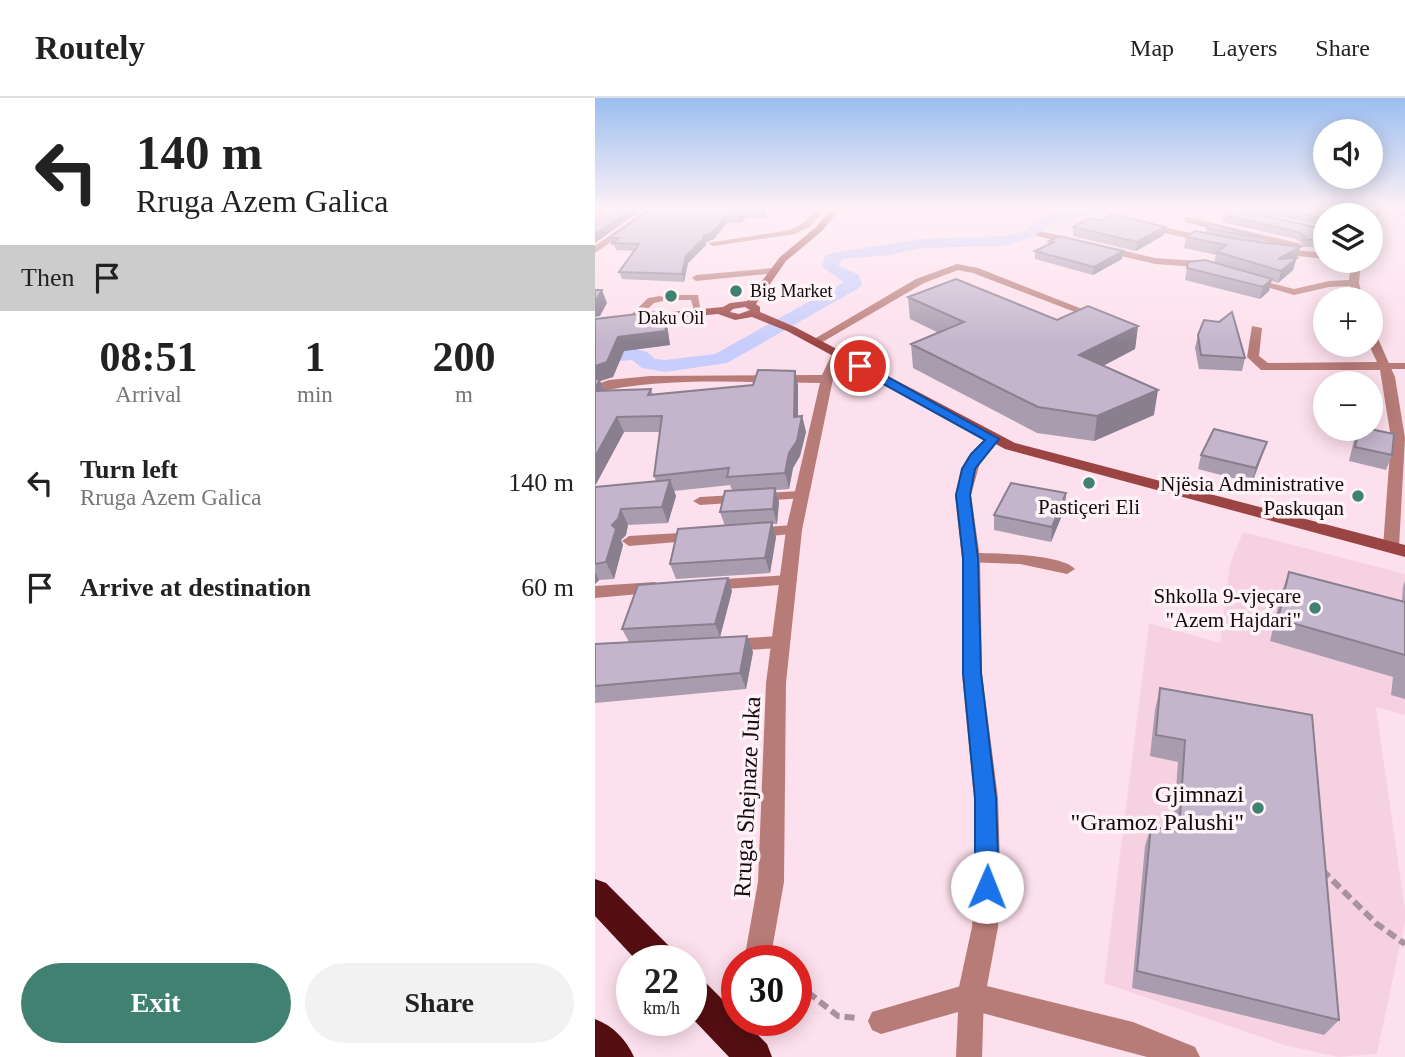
<!DOCTYPE html>
<html lang="en">
<head>
<meta charset="utf-8">
<style>
	:root { --surface:#fff; --page:#f2f2f2; --text:#222; --muted:#767676; --line:#e0e0e0; --accent:#408171 }
	body { margin:0; font-family:Georgia,serif; background:var(--page); color:var(--text); height:100vh; display:flex; flex-direction:column; font-size:26px; white-space:nowrap }
	* { box-sizing:border-box; margin:0 }
	p { font-size:23px; color:var(--muted) }
	.icon { flex:none; width:38px; height:38px; fill:none; stroke:currentColor; stroke-width:2; stroke-linecap:round; stroke-linejoin:round }
	.map { position:relative; flex:1; overflow:hidden }
	.drawer { display:flex; flex-direction:column; background:var(--surface); width:595px }
	.drawer>* { flex:none }
	.top-card { background:#fff; color:var(--text); overflow:hidden }
	.tools { position:absolute; left:718px; top:21px; display:grid; gap:14px }
	.tools a { display:grid; place-items:center; width:70px; height:70px; border-radius:50%; background:var(--surface); box-shadow:0 4px 18px #0003; font-size:35px }
	.speed { position:absolute; left:21px; top:847px; display:flex; gap:14px; font-size:35px; font-weight:700; text-align:center }
	.speed>* { display:grid; place-content:center; width:91px; height:91px; border-radius:50%; background:var(--surface); box-shadow:0 4px 18px #0003; line-height:1 }
	.speed small { font-size:18px; font-weight:400 }
	.speed .limit { border:10px solid #d22; background:#fff; color:#111 }
	.pin { position:absolute; display:grid; place-items:center; width:60px; height:60px; color:#fff; margin:-30px; border:4px solid #fff; border-radius:50%; box-shadow:0 2px 7px #0007 }
	.me { position:absolute; width:77px; margin:-38px; rotate:1deg; stroke-linejoin:round; filter:drop-shadow(0 0 5px #0008) }
	.turn { display:flex; align-items:center; gap:24px; height:147px; padding:0 21px; font-size:32px }
	.turn .icon { width:91px; height:91px; stroke-width:2.5 }
	.turn b { display:block; font-size:49px; line-height:60px }
	.then { display:flex; align-items:center; height:66px; padding:0 21px; background:#0003; gap:14px; font-size:26px }
	.eta { display:flex; justify-content:space-evenly; align-items:center; height:119px; text-align:center }
	.eta b { font-size:42px; font-weight:700; line-height:49px }
	.button { display:flex; gap:14px; margin-top:auto; padding:14px 21px }
	.button a { flex:1; height:80px; border-radius:42px; background:var(--accent); color:#fff; font-size:28px; font-weight:700; line-height:80px; text-align:center }
	.button a+a { background:var(--page); color:var(--text) }
	ul { padding:0; list-style:none }
	li { display:flex; align-items:center; gap:21px; height:105px; padding:0 21px }
	li div { flex:1 }
	li b { display:block; font-size:26px }
	li em { font-style:normal }
	header { display:flex; align-items:center; gap:42px; box-sizing:border-box; height:98px; padding:0 35px; background:var(--surface); border-bottom:2px solid var(--line) }
	header strong { font-size:33px }
	nav { display:flex; gap:38px; margin-inline-start:auto; font-size:24px }
	main { display:flex; flex:1; min-height:0 }
	.map>svg:first-child { display:block }
</style>
</head>
<body>
<header>
<strong>Routely</strong>
<nav><a>Map</a><a>Layers</a><a>Share</a></nav>
</header>
<main>
<section class="drawer">
<div class="top-card">
<div class="turn"><svg class="icon" aria-label="left" viewBox="0 0 24 24"><path d="M17 20v-9H6M10 6l-5 5 5 5"/></svg><div><b>140 m</b>Rruga Azem Galica</div></div>
<div class="then">Then<svg class="icon" aria-label="arrive" viewBox="0 0 24 24"><path d="M6 21V4h12l-3 4 3 4H6"/></svg></div>
</div>
<div class="eta">
<div><b>08:51</b><p>Arrival</p></div>
<div><b>1</b><p>min</p></div>
<div><b>200</b><p>m</p></div>
</div>
<ul>
<li><svg class="icon" aria-label="left" viewBox="0 0 24 24"><path d="M17 20v-9H6M10 6l-5 5 5 5"/></svg><div><b>Turn left</b><p>Rruga Azem Galica</p></div><em>140 m</em></li>
<li><svg class="icon" aria-label="arrive" viewBox="0 0 24 24"><path d="M6 21V4h12l-3 4 3 4H6"/></svg><div><b>Arrive at destination</b></div><em>60 m</em></li>
</ul>
<div class="button"><a>Exit</a><a>Share</a></div>
</section>
<div class="map">
<svg width="810" height="959" viewBox="0 0 810 959">
	<rect width="100%" height="100%" fill="#fde0ed"/>
	<path fill="#f6d1e2" d="M648,434l162,42v141l-29,-8 29,202v13l-28,132 -39,3 -54,-12 -180,-62 45,-360 71,20 10,-79z"/>
	<g fill="none" stroke-linecap="round" stroke-linejoin="round">
		<path fill="#c7cdfc" fill-rule="evenodd" d="M484,110h30l-7,4 -46,9 -23,16 -29,9 -84,2 -31,7 -46,4 -5,6 21,10 3,9 -3,4 -132,75 -62,9 -23,-4 -10,-8 -37,3v-12l38,-3 14,4 8,7 10,1 50,-6 129,-72 -22,-15 3,-11 7,-3 88,-14 84,-3 22,-6 20,-15z"/>
		<path stroke="#a8929c" stroke-width="6" stroke-dasharray="10 5" stroke-linecap="butt" d="M727,772l55,54 28,20
			M201,885l42,33 20,2"/>
		<path fill="#b87c78" fill-rule="evenodd" d="M179,170l4,3 -1,2 -81,8 -4,-3 4,-3z
			M85,197h18l3,18h-6l-4,-13h-14v-4z
			M65,198l3,1v4l-9,2 -17,16h-6v-4l17,-17z
			M810,265v6h-21l-5,-3 5,-3z
			M205,393l5,1 2,3 -2,3 -105,7 -7,-4 7,-4z
			M199,427l5,2 2,3 -2,3 -46,5 -7,-5 7,-5z
			M101,434l7,5 -2,3 -72,6 -7,-5 7,-5z
			M376,455c21,0 91,1 104,16l-8,5 -47,-10 -54,-2 -3,-4 3,-4z
			M194,477l6,1 2,4 -2,4 -86,6 -8,-5 8,-5z
			M60,484l8,6 -2,4 -66,6v-12z
			M186,538l6,1 3,5 -3,5 -6,1 -51,3 -6,-1 -3,-5 3,-5 6,-1z
			M376,885l9,4 4,9 -2,61h-26l2,-45 -77,22 -9,-4 -4,-9 4,-9z"/>
		<path fill="#b87c78" fill-rule="evenodd" d="M54,110h10l-64,45v-7z
			M221,110h9l-14,18 -16,8 -82,12 -5,-3 82,-13 15,-8z
			M612,110h17l32,9 -4,3z
			M782,110h8l-15,19v-9z
			M592,119l111,26 5,3 -5,3 -114,-27z
			M554,126l61,13 4,3 -4,3 -64,-14z
			M445,133l115,27 43,3 18,8 -5,3 -14,-5 -42,-3 -118,-28 -1,-2z
			M681,150l49,5v6l-52,-6 -2,-2z
			M756,163h10l-2,22 4,16h-10l-3,-13 -21,1 -35,8 -51,-15 5,-3 46,12 35,-8 20,-1z
			M362,166l21,4 127,50 -9,2 -123,-47 -15,-3 -34,13 -105,61 -10,-2 107,-63z
			M657,228l10,2 -3,28 9,7 109,-1 -8,-17 1,-14 6,3 19,43 10,61 -6,109 -2,4 -6,1 -8,-5 8,-109 -11,-68h-119l-14,-13z
			M243,252l6,4 -11,25 -31,151 -16,153 -2,199 -14,79h-22l-3,-6 13,-73 8,-199 20,-153 34,-147c-69,0 -159,-7 -225,10v-8l14,-5 41,-4 172,-1 10,-21z
			M398,337l7,4 -19,20 -10,36 9,63 2,115 16,125 2,69 -2,60 -11,59 146,36 62,25 5,10h-53l-176,-47 -10,-4 -4,-10 15,-69 4,-60 -2,-69 -12,-125v-115l-7,-63 7,-26 6,-12 20,-21z"/>
		<path fill="#9a4543" fill-rule="evenodd" d="M237,110h9l-19,23 -36,30 -30,43 4,3v5l35,15 220,116 390,102v12l-400,-108 -218,-118 -35,-14 -17,3 -17,-6 -123,11v-6l128,-12 7,-4 17,-2 33,-44 36,-30zM150,209l5,3 -11,4 -9,-2 3,-3z"/>
		<path fill="#550f12" fill-rule="evenodd" d="M0,781l11,4 66,66 4,12h-39l-42,-45z
			M96,877l12,5 34,34v6h6l24,24 5,13h-43l-38,-40z
			M0,921c18,7 31,20 39,38h-39z"/>
	</g>
	<path fill="#a99caf" d="M57,110h114v10h-19l-7,5h-13l-13,16 -8,3v3l-18,18 -4,19 -62,-3 -3,-7 16,-21 -19,-1 -2,-5h-3l-2,-7z
		M648,110h131l-4,7h-45v11l-83,-17z
		M799,110h11v8z
		M629,117l101,14v15l-6,3h-18l1,-3 -6,-5 -74,-17z
		M505,123l65,6 -1,8 -28,16 -63,-15v-9z
		M612,130l55,9 -1,6 39,4 -7,23 -15,13 -7,-2 -2,10 -9,8 -75,-19 3,-18 26,1 2,-8 -32,-7 2,-11 20,-4z
		M454,143l74,10 -1,8 -29,16 -58,-16v-8l14,-7z
		M313,199l149,23 81,6 -3,23 -32,17 51,49 -60,26 -57,-8 -124,-65 -2,-24 28,-11 -29,-14z
		M68,213l4,14 3,20 -46,6 -11,26 -13,4 5,10 46,-2 2,6 145,-10v31h4l4,16 -6,24 -7,12 -4,21 -13,1 3,12 -2,22h-5l4,13 -6,36 -94,6 -6,-15 55,-38 -5,-14 12,-22 -2,-5 -56,6 2,5 -8,27 -40,2 -2,10 -5,5 2,5 -9,34 -15,1 -4,4v-97l61,-6 -2,-5 6,-44h-36l-29,54v-167z
		M603,237l47,23 -3,13 -43,-2 -4,-21z
		M764,331l33,26 -6,15 -37,-9 5,-21z
		M672,344l-15,41 -54,-14 3,-14z
		M470,410l-14,34 -57,-12v-15z
		M694,474l113,30 1,-16 2,-5v118l-14,-4 2,-18 -123,-36 11,-47z
		M137,493l-12,46 -91,5 -7,-13z
		M0,546l158,8 -7,37 -151,14z
		M565,590l179,332 -15,15 -192,-47 13,-142 6,-20 22,5 5,-69 -28,-6 5,-46z"/>
	<path fill="#897f8f" d="M38,110h11l-49,35v-9z
		M150,113l2,7 -7,5 -1,-6z
		M131,118l1,7 -13,16 -8,3v3l-18,18 -4,19 -2,-8 4,-18 18,-21z
		M570,129l-1,8 -28,16 1,-9z
		M730,139v7l-6,3 2,-8z
		M705,149l-7,23 -15,13 3,-12 13,-11 -19,10 3,-11z
		M528,153l-1,8 -29,16 1,-8z
		M677,181l-3,12 -9,8 3,-12z
		M7,192l5,13 -7,13 -5,1v-15z
		M68,213l4,14 3,20 -46,6 -11,26 -13,4 6,13h-11v-28l23,-29z
		M543,228l-3,23 -57,30 1,-24z
		M200,273l3,14v47l-4,-15z
		M563,292l-4,25 -60,26 3,-25z
		M207,318l4,16 -6,24 -7,12 -4,21 -4,-16 4,-20z
		M22,319l7,15 -29,54v-29z
		M672,344l-5,14 -10,27 4,-15z
		M75,382l6,16 -8,27 -6,-16z
		M180,390l4,14 -2,22 -4,-15z
		M471,395l-1,15 -14,34 1,-15z
		M26,411l7,16 -2,10 -5,5 2,5 -9,34 -8,-17 6,-37z
		M177,424l4,15 -6,36 -5,-15z
		M0,474l4,8 -4,4z
		M133,480l4,13 -12,46 -5,-13z
		M152,538l6,16 -7,37 -6,-16z"/>
	<path fill="#c4b5cc" stroke="#897f8f" stroke-width="2" d="M0,110h38l-38,26z
		M57,110h113v4l-20,-1 -6,6 -13,-1 -14,17 -8,2v3l-18,18 -4,18 -63,-2 20,-28 -26,-1 6,-5h-10z
		M679,110h98l-2,5 -4,2h-41v4z
		M638,111l92,20v8l-4,2 -18,1 2,-3 -7,-5 -74,-17z
		M518,116l52,13 -28,15 -64,-15 17,-9 10,3z
		M616,127l51,12 -19,-2 -36,-7z
		M600,133l48,9 57,7 -22,12 19,-1 -16,13 -64,-19 9,-7 -40,-8z
		M464,138l64,15 -29,16 -59,-16 19,-9 -5,-1z
		M610,162l67,19 -9,8 -76,-19 1,-6z
		M361,181l101,41 31,-14 50,20 -59,29 79,35 -61,26 -59,-9 -127,-63 53,-22 -56,-25z
		M0,192h7l-7,12z
		M68,213l3,20 -48,6 -11,25 -12,4v-47z
		M637,214l13,46 -44,-3 -3,-20 6,-15 15,2z
		M163,272l37,1 -1,46 8,-1 -5,25 -8,12 -4,20 -58,4 2,-9 -75,8 8,-60 -45,1 -22,40v-66l56,-2 -3,6 105,-10z
		M0,281h5l-5,10z
		M619,331l53,13 -11,26 -55,-13z
		M764,331h11l24,5 -2,21 -37,-8z
		M75,382l-8,27 -41,2 -3,10 -6,6 4,4 -10,33 -11,2v-77z
		M416,385l55,10 -14,34 -58,-12z
		M180,390l-2,21 -53,3 5,-21z
		M177,424l-7,36 -95,6 8,-35z
		M694,474l116,30v53l-127,-36z
		M133,480l-13,46 -93,5 16,-44z
		M152,538l-7,37 -145,13v-42z
		M565,590l152,27 27,305 -202,-49 14,-145 28,6 6,-92 -29,-5z"/>
	<linearGradient id="sky" x2="0" y2="1"><stop stop-color="#9bbef0"/><stop offset="0.45" stop-color="#fef1f7"/><stop offset="1" stop-color="#fef1f7" stop-opacity="0"/></linearGradient>
	<rect width="810" height="245" fill="url(#sky)"/>
	<path fill="#1a73e8" stroke="#114b97" stroke-width="2" d="M261,266h8l135,75 -24,30 -5,26 8,63 3,115 15,125 3,89 -4,8 -8,4 -8,-4 -4,-8v-89l-12,-125v-115l-7,-63 6,-26 9,-15 14,-14 -129,-71z"/>
	<g fill="#408171" stroke="#fff3f8" stroke-width="2.5">
		<circle cx="141" cy="193" r="7"/>
		<circle cx="76" cy="198" r="7"/>
		<circle cx="494" cy="385" r="7"/>
		<circle cx="763" cy="398" r="7"/>
		<circle cx="720" cy="510" r="7"/>
		<circle cx="663" cy="710" r="7"/>
	</g>
	<g text-anchor="middle" dominant-baseline="central" stroke-width="7" stroke-linejoin="round" paint-order="stroke">
		<g font-size="18" fill="#12080d" stroke="#fff3f8" text-anchor="start">
			<text x="155" y="193">Big Market</text>
			<text x="76" y="220" text-anchor="middle">Daku Oil</text>
		</g>
		<g font-size="21" fill="#12080d" stroke="#fff3f8" text-anchor="end">
			<text x="749" y="386">Njësia Administrative<tspan x="749" dy="24">Paskuqan</tspan></text>
			<text x="494" y="409" text-anchor="middle">Pastiçeri Eli</text>
			<text x="706" y="498">Shkolla 9-vjeçare<tspan x="706" dy="24">"Azem Hajdari"</tspan></text>
		</g>
		<g font-size="24" fill="#12080d" stroke="#fff3f8" text-anchor="end">
			<text x="649" y="696">Gjimnazi<tspan x="649" dy="28">"Gramoz Palushi"</tspan></text>
		</g>
		<g font-size="24" fill="#12080d" stroke="#fff3f8">
			<text transform="translate(152 699) rotate(-87)">Rruga Shejnaze Juka</text>
		</g>
	</g>
</svg>
<div class="tools">
<a><svg class="icon" aria-label="sound" viewBox="0 0 24 24"><path d="M4 9h4l5-4v14l-5-4H4zM17 9q2 3 0 6"/></svg></a>
<a><svg class="icon" aria-label="layers" viewBox="0 0 24 24"><path d="M12 4l9 5-9 5-9-5zM3 14l9 5 9-5"/></svg></a>
<a>+</a>
<a>−</a>
</div>
<div class="speed"><div>22<small>km/h</small></div><div class="limit">30</div></div>
<div class="pin" style="left:265px;top:268px;background:#d93025"><svg class="icon" aria-label="arrive" viewBox="0 0 24 24"><path d="M6 21V4h12l-3 4 3 4H6"/></svg></div>
<svg class="me" style="left:392px;top:789px" viewBox="-20 -20 40 40"><circle r="19" fill="#fff"/><path d="M0-13L10 11 0 6-10 11z" fill="#1a73e8"/></svg>
</div>
</main>
</body>
</html>
